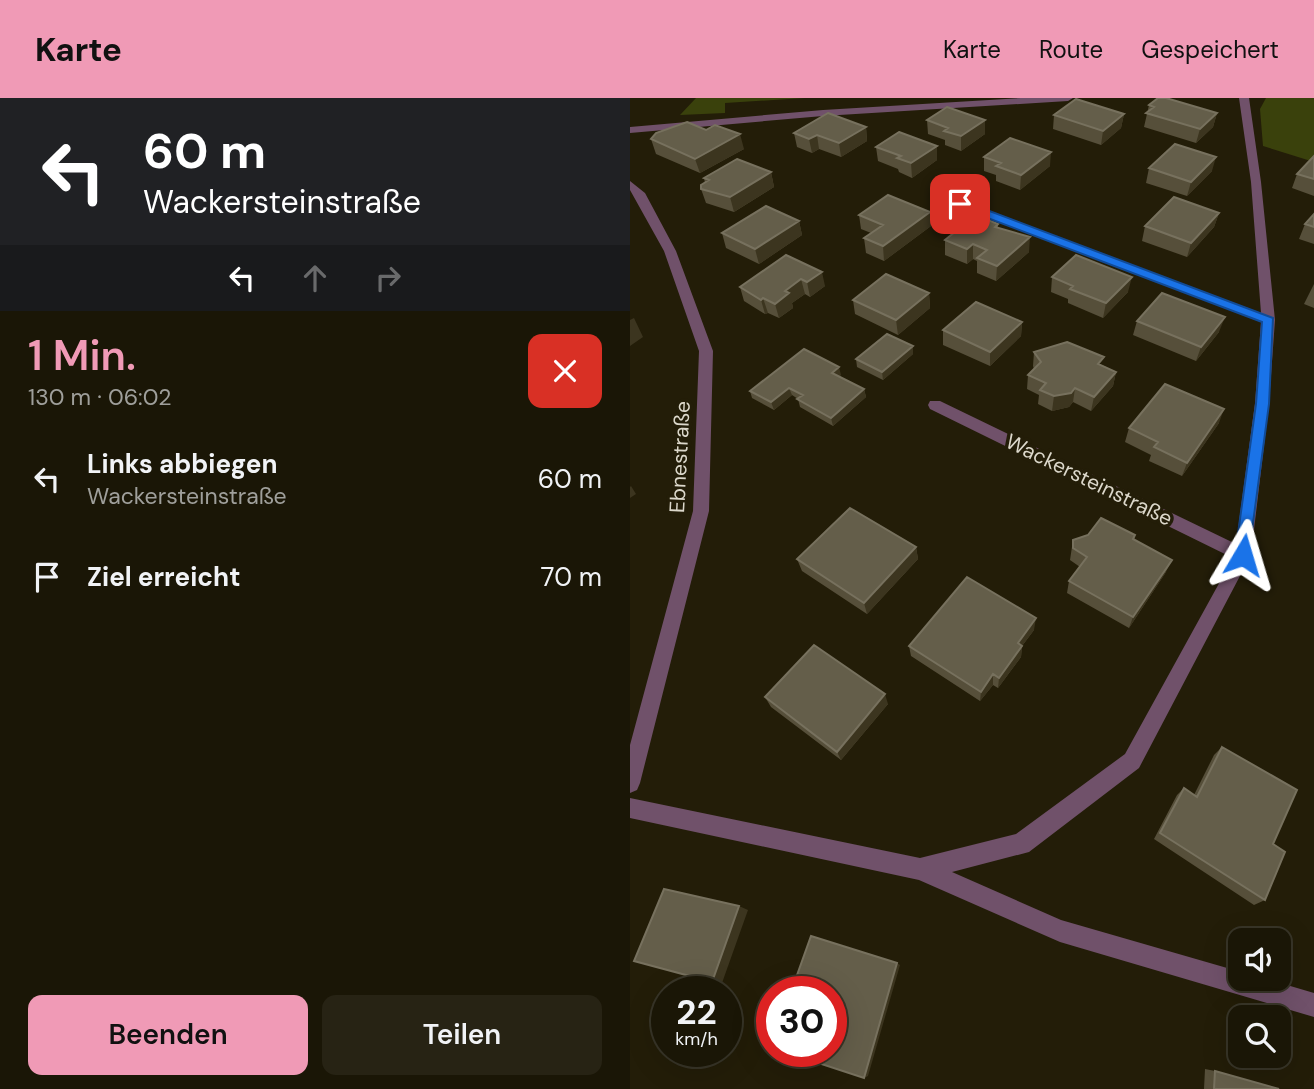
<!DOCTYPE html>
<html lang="de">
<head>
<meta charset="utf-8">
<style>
	:root { --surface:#1a1606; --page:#272314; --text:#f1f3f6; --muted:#9f9f9b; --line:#383528; --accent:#f09ab6 }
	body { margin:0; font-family:"DM Sans",sans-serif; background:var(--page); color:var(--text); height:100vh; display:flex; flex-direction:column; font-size:26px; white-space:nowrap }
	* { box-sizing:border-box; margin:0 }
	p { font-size:23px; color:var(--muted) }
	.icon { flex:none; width:38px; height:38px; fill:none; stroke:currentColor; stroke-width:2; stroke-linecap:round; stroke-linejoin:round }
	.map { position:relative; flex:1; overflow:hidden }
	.details { display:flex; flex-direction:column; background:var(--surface); width:630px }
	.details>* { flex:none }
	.banner { background:#202124; color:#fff; overflow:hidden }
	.buttons { position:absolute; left:598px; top:830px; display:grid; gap:14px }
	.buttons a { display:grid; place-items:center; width:63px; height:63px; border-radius:14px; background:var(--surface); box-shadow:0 7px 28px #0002,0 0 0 2px var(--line); font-size:35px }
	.speed { position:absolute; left:21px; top:878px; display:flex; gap:14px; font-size:35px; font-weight:700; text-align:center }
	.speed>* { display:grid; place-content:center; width:91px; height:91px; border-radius:50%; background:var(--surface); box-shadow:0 7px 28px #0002,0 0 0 2px var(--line); line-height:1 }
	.speed small { font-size:18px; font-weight:400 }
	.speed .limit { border:10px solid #d22; background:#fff; color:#111 }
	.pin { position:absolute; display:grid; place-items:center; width:60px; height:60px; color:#fff; margin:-30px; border-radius:14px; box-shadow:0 4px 10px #0006 }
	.me { position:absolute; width:77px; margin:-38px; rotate:7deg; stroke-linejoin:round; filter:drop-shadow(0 0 5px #0008) }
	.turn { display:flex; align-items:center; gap:24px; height:147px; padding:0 28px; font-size:32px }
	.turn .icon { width:91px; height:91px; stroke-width:2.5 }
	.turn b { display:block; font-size:49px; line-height:60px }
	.lanes { display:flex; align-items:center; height:66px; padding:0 28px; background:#0003; justify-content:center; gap:35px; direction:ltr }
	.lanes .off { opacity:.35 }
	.round { display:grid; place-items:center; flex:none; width:74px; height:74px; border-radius:14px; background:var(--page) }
	.overview { display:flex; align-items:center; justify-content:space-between; height:119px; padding:0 28px }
	h1 { font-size:42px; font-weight:600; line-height:52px; color:var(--accent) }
	.button { display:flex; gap:14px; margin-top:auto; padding:14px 28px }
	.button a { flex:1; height:80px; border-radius:14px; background:var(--accent); color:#111; font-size:28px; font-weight:600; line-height:80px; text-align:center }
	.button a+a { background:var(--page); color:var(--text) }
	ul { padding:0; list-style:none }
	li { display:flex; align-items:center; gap:21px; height:98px; padding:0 28px }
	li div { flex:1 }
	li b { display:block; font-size:26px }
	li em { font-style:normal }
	header { display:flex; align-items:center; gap:42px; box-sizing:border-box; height:98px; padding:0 35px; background:var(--accent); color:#111 }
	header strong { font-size:33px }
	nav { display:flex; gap:38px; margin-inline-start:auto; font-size:24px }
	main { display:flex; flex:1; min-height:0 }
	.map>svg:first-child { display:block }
</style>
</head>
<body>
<header>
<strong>Karte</strong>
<nav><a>Karte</a><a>Route</a><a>Gespeichert</a></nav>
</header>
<main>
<section class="details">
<div class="banner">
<div class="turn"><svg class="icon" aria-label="left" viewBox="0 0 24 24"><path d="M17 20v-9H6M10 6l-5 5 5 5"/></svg><div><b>60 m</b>Wackersteinstraße</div></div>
<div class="lanes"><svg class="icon" aria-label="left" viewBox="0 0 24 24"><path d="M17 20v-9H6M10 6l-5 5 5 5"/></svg><svg class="icon off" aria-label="ahead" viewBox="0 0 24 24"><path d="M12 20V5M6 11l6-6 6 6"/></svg><svg class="icon off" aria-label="right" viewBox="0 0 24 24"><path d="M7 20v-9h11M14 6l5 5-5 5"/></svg></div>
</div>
<div class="overview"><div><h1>1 Min.</h1><p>130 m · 06:02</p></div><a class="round" style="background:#d93025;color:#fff"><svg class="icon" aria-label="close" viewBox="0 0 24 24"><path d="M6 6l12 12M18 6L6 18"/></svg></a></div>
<ul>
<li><svg class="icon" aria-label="left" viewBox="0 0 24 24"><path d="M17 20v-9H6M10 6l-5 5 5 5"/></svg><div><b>Links abbiegen</b><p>Wackersteinstraße</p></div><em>60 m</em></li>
<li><svg class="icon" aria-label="arrive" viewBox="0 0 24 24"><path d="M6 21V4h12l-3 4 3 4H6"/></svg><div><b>Ziel erreicht</b></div><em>70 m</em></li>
</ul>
<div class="button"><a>Beenden</a><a>Teilen</a></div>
</section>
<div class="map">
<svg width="684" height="991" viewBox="0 0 684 991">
	<rect width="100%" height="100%" fill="#231d08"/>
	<path fill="#3a410c" d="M66,0h109l-80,5v10l-45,2z
		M636,0h48v64l-51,-16 -3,-37z"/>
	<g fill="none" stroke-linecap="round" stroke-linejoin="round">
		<path fill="#70516a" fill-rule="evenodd" d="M391,0h52l-5,3 -245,15 -193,17v-6l193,-17z
			M609,0h10l12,84 14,138 -6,83 -18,152 -112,213 -110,84 -77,20 109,48 180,52v6h22l51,15v24l-254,-75 -141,-62 -289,-62v-20l290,60 96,-24 109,-80 108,-196 -303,-149 -2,-4 2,-4h10l296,143 19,-141 6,-81 -307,-118 10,-2 297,111 -10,-131z
			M0,83l15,12 31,58 37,100 -4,160 -69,272 -3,7 -7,3v-48l63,-234 6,-160 -35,-100 -34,-61z"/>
	</g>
	<path fill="#564f3a" d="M519,7l68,8 -4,14 -17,16 -52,-16z
		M494,16l-3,14 -20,17 -48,-16 1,-14z
		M297,22h58v14l-24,17 -16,-6v-5l-17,-6z
		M236,29l1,14 -26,16 -22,-8 -7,4 -15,-6 -3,-14z
		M21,41l93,10 -44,24 -44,-19z
		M307,48v14l-25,18 -13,-6 -1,-3 -20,-8 -2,-14z
		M684,58v40l-22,-8 5,-14z
		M354,59l66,9 -30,24 -24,-9v-6l-12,-4z
		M519,70l63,3 -25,25 -41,-13z
		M141,74l3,15 -40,25 -28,-9 -5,-14 4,-6 -1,-5z
		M300,114l1,14 -47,35 -18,-8 -2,-15 7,-5 -10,-4 -2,-14z
		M589,115l-5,14 -27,30 -45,-16 3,-15z
		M684,116v30l-15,-5 6,-15z
		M169,123l3,14 -43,29 -33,-16 -4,-15z
		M368,126v4l31,24 -33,29 -19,-8v-12l-4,-2 -6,5 -22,-9v-15z
		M156,157l39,31 -15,11 -5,-3 -13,9 1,5 -14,10 -11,-5 -3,1 -21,-13 -4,-14z
		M422,179l76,15 -25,26 -35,-15v-4l-17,-7z
		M684,186v24l-10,-4z
		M299,195l1,15 -32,27 -43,-21 -2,-14z
		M507,223l82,11 -23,29 -63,-26z
		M392,224l-1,14 -31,30 -47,-21v-15z
		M404,254l68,13 14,7 -3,14 -22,25 -18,-9 -4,5 -17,4 -14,-7 1,-9 -12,-6 1,-14 6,-6 -1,-3z
		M283,256l-30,26 -26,-13 -1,-8z
		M211,277l-2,1 25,13 2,8 -33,29 -33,-19 -2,-8 -6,-4 -18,15 -22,-12 -2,-7z
		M589,325l-37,53 -33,-15 2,-6 -26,-13 4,-14z
		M505,437l-1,4 32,33 -37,56 -62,-35 2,-12 11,-14 -10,-7 3,-20z
		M286,449l2,12 -51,55 -65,-43 -5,-12z
		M404,532l-12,16 -1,11 -23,31 -5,-3 -13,16 -69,-45 -2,-10z
		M135,599l123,7 -47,56 -70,-53z
		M592,649l51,97 -8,56 -11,5 -100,-66 23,-44 7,-7 10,7 20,-40z
		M575,971l10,2 64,18h-75z"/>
	<path fill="#3c351f" d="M587,15l-4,14 -17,16 4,-14z
		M494,16l-3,14 -20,17 2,-14z
		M355,22v14l-24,17v-15z
		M236,29l1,14 -26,16 -2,-14z
		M110,36l4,15 -44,24 -5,-14z
		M187,37l2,14 -7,4 -3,-14z
		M307,48v14l-25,18 -1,-15z
		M421,54l-1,14 -30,24 1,-15z
		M586,59l-4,14 -25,25 4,-14z
		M141,74l3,15 -40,25 -4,-15z
		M300,114l1,14 -47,35 -1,-15z
		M589,115l-5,14 -27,30 4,-14z
		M169,123l3,14 -43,29 -4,-15z
		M400,139l-1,15 -33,29 1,-15z
		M343,146v15l-6,5v-15z
		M192,174l3,14 -15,11 -3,-15z
		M502,179l-4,15 -25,26 3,-15z
		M171,181l4,15 -13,9 1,5 -14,10 -4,-14 10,-13z
		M299,195l1,15 -32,27 -2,-15z
		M133,200l5,15 -3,1 -4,-14z
		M595,219l-6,15 -23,29 5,-14z
		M4,220l9,19 -13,9v-26z
		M392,224l-1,14 -31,30v-14z
		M283,248v8l-30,26 -1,-8z
		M209,269l2,8 -7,6 -2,-8z
		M486,274l-3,14 -22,25 3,-14z
		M159,290l3,7 -18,15 -3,-8z
		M445,290l-2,14 -4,5 -17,4 2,-15z
		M234,291l2,8 -33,29 -2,-8z
		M594,311l-5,14 -37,53 5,-13z
		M1,388l5,8 -6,4v-11z
		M286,449l2,12 -51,55 -3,-11z
		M542,462l-6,12 -37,56 4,-11z
		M406,520l-2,12 -18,24 2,-11z
		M392,548l-1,11 -23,31 1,-10z
		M363,576v11l-13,16 1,-9z
		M255,596l3,10 -47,56 -4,-8z
		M109,808l9,4 -26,73 -10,-1z
		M267,865l3,2 -32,111 -4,2z"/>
	<path fill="#645e4a" stroke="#77715e" stroke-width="2" d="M528,0h8l51,15 -17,16 -54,-16 8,-6 -5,-2z
		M446,1l48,15 -21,17 -49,-16z
		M317,9l38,13 -24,16 -17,-5 4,-3 -21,-8z
		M198,15l38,14 -27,16 -22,-8 -8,4 -15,-6z
		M57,24l19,8 9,-5 25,9 -45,25 -44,-20 5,-6z
		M269,34l38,14 -26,17 -14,-5 4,-2 -25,-9z
		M380,40l41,14 -30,23 -25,-9 5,-3 -17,-6z
		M545,46l41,13 -25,25 -42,-14z
		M684,58v23l-17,-5z
		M107,61l34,13 -41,25 -29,-8v-4l8,-5 -5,-2z
		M258,97l42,17 -47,34 -19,-8 19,-13 -24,-10z
		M544,99l45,16 -28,30 -46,-17z
		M136,108l33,15 -44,28 -33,-16z
		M684,116v13l-9,-3z
		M346,117l22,9 -3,3 35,10 -33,29 -20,-8 10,-8 -14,-6 -6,5 -22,-9z
		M156,157l36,17 -15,10 -6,-3 -16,12 4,2 -14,11 -12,-6 -2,2 -21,-13z
		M446,157l56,22 -26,26 -36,-14 3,-3 -21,-9z
		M256,176l43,19 -33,27 -43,-20z
		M532,195l63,24 -24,30 -64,-26z
		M346,204l46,20 -32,30 -47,-22z
		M257,236l26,12 -31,26 -26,-13z
		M437,244l37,15 -6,7 18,8 -22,25 -19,-9 -4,5 -17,3 -14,-6 6,-7 -18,-8 13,-13 -7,-10z
		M174,251l35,18 -7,6 32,16 -33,29 -34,-19 6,-4 -14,-7 -18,14 -21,-11z
		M535,286l59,25 -37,54 -33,-16 4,-5 -29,-14z
		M220,410l66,39 -52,56 -67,-44z
		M471,420l34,17 -2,4 39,21 -39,57 -64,-36 18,-24 -14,-9v-8l15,-5z
		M337,479l69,41 -18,25 4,3 -23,32 -6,-4 -12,18 -72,-46z
		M184,547l71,49 -48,58 -72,-55z
		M592,649l75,43 -24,54 12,8 -20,48 -105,-67 24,-45 13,9z
		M34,791l75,17 -27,76 -78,-21z
		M181,838l86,27 -33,115 -79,-26h46v-60h-40z
		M585,973l64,18h-65z"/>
	<path fill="#1a73e8" stroke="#114b97" stroke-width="2" d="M326,103h7l310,117 -4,86 -21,156 -5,1 -8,-6 21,-151 6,-82 -306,-116z"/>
	<g text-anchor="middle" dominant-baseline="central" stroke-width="7" stroke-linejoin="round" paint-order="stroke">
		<g font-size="21" fill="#dcd8cb" stroke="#231d08">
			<text transform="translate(50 359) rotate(-87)">Ebnestraße</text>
			<text transform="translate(459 382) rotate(26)">Wackersteinstraße</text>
		</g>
	</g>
</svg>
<div class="buttons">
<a><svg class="icon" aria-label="sound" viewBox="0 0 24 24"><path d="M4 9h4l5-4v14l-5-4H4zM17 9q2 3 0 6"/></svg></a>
<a><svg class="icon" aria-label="search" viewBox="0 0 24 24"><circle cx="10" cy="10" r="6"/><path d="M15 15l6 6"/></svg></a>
</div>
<div class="speed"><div>22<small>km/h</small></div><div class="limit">30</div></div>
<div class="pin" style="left:330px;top:106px;background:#d93025"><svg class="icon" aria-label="arrive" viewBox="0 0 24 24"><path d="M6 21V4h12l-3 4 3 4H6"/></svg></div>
<svg class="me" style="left:613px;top:457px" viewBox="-20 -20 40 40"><path d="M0-17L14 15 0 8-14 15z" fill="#1a73e8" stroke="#fff" stroke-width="4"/></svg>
</div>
</main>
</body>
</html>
